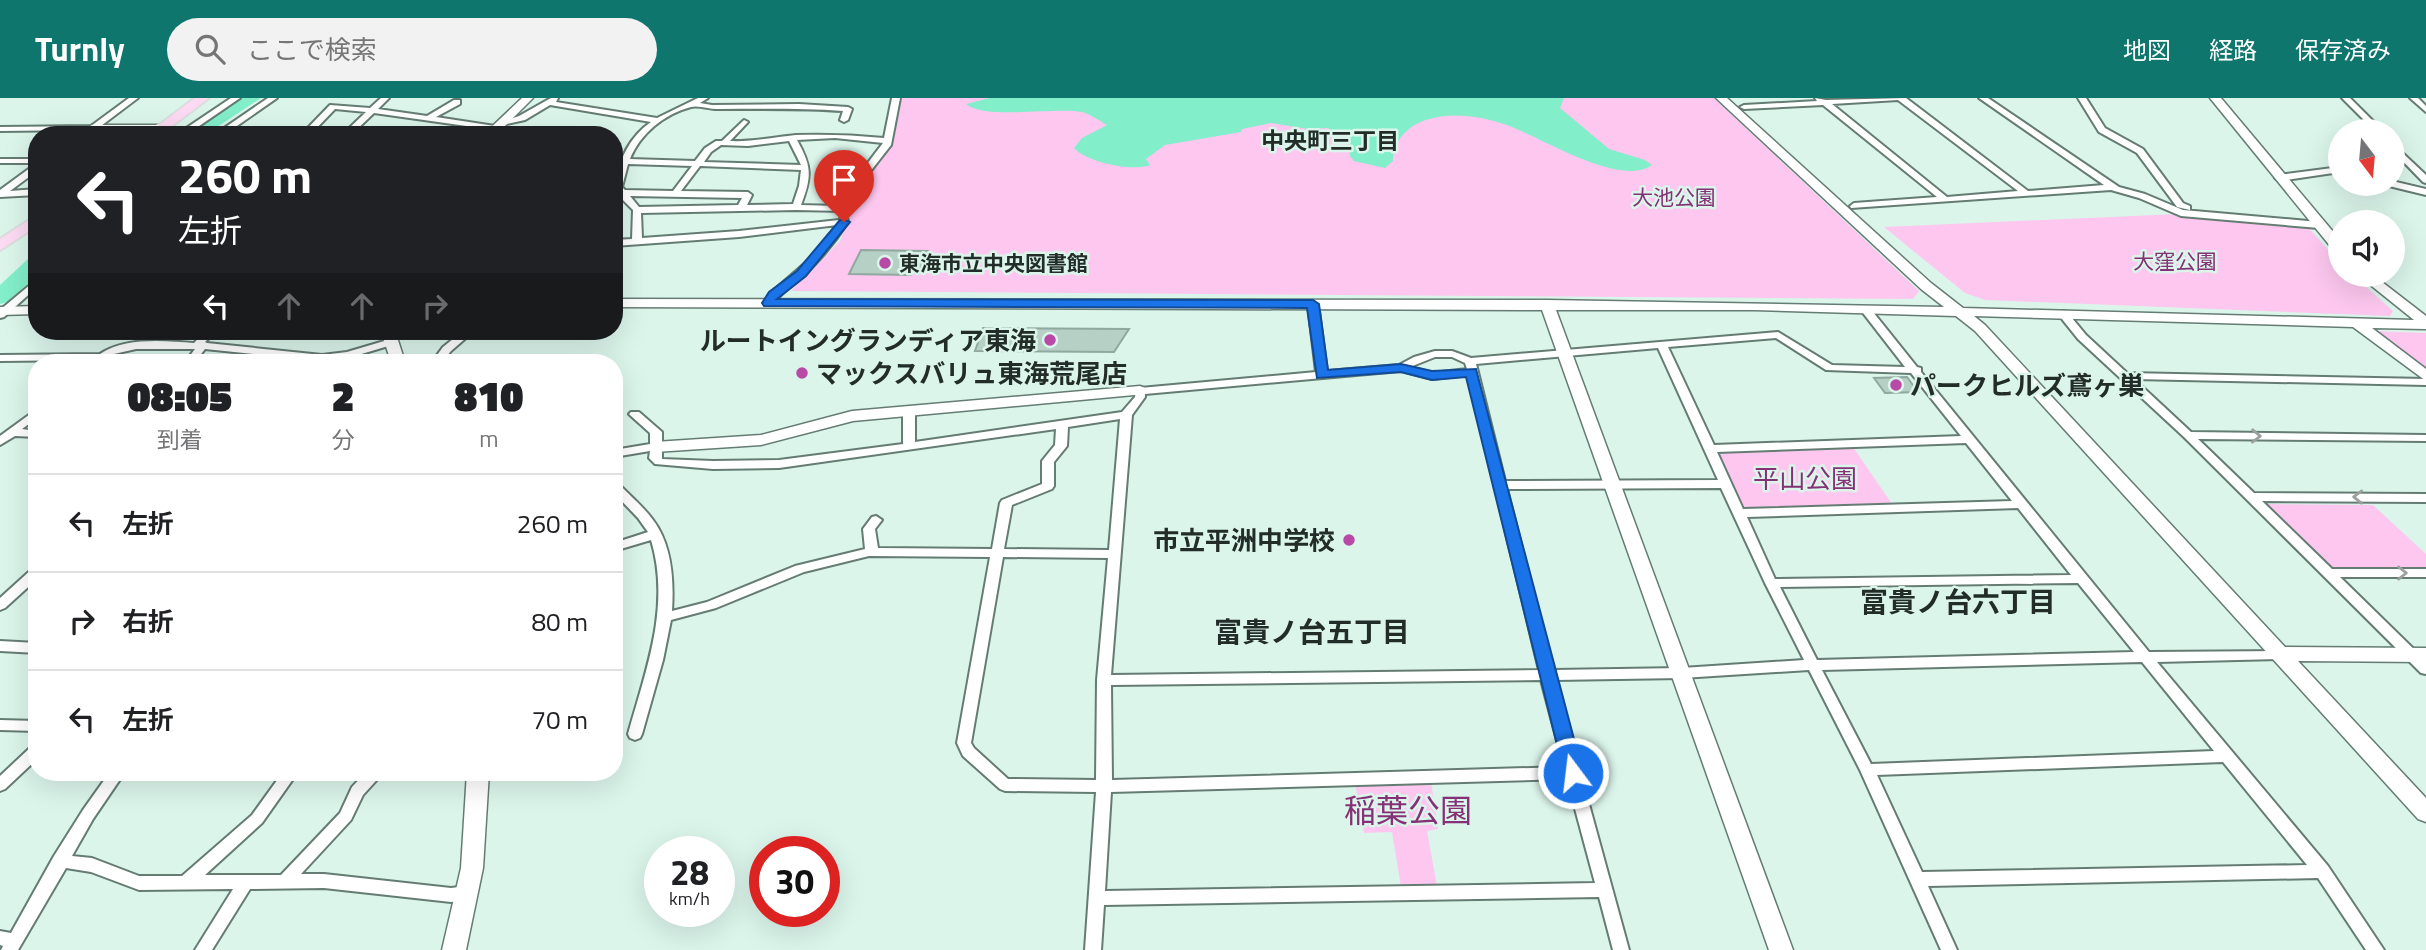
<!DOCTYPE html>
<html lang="ja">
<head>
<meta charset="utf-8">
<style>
	:root { --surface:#fff; --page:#f2f2f2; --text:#202124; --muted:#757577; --line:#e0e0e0; --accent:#0f766e }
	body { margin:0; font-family:"Titillium Web","Noto Sans JP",sans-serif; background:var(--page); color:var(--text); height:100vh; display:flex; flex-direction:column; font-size:26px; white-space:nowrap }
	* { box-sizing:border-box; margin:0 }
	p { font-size:23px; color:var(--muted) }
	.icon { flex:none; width:38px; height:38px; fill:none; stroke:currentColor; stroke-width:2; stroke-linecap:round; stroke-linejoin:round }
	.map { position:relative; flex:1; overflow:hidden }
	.panel { position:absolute; left:28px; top:256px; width:595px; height:427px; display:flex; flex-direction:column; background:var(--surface); border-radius:28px; box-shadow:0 7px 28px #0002 }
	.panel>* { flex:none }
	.hud { position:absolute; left:28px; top:28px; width:595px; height:214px; border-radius:28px; box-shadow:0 7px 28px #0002; background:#202124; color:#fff; overflow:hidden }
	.needle { width:46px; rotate:164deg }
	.tools { position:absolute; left:2328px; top:21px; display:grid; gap:14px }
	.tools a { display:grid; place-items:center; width:77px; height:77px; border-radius:50%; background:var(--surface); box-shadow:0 7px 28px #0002; font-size:35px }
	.speed { position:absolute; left:644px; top:738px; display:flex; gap:14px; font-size:35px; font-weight:700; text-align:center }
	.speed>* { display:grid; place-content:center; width:91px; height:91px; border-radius:50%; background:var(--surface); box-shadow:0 7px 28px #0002; line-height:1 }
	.speed small { font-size:18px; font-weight:400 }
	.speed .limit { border:10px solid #d22; background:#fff; color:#111 }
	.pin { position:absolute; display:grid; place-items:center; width:60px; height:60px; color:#fff; margin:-72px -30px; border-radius:50% 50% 50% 0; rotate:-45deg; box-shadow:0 0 7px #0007 }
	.pin .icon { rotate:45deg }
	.me { position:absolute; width:77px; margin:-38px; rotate:345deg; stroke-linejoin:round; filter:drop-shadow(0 0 5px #0008) }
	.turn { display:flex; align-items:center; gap:24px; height:147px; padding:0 35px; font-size:32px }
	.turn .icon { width:91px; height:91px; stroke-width:2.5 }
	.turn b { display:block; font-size:49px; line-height:60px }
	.lanes { display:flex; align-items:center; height:66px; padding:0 35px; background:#0003; justify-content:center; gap:35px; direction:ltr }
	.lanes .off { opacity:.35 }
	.eta { display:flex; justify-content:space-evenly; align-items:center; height:119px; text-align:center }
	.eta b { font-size:42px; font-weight:800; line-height:49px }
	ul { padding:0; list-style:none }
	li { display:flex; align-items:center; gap:21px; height:98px; padding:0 35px; border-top:2px solid var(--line) }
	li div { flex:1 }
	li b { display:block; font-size:26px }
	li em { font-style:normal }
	header { display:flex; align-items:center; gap:42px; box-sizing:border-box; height:98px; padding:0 35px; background:var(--accent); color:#fff }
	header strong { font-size:33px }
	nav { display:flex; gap:38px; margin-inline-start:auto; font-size:24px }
	.search { width:490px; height:63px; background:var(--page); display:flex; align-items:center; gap:18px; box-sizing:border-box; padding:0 24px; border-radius:38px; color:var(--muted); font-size:26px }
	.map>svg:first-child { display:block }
</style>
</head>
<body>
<header>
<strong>Turnly</strong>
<div class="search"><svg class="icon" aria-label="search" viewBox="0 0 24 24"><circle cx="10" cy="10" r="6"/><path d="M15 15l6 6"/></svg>ここで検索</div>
<nav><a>地図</a><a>経路</a><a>保存済み</a></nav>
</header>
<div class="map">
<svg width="2426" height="852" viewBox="0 0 2426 852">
	<rect width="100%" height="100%" fill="#dbf5eb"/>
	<path fill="#fdc7ef" d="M902,0h812l205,193 -6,8 -1122,-8 49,-50 6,-16v-23l46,-59z
		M2178,116l128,11 34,38v12h13l40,36 -3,5 -405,-16 -20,-7 -81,-66z
		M2373,233l53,2v36z
		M1853,349l39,57 -143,4 -7,-3 -23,-50 6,-3z
		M2262,406l111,1 53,49v15h-92z
		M1431,684l7,47 -11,2 10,55 -36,1 -9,-55 -28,1 -9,-50z"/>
	<path fill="#82eeca" d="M990,0h574l-4,10 49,41 36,11 7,5c-32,23 -110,-27 -145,-40 -21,-7 -41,-11 -63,-9 -13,2 -26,5 -35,13 -10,8 -17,21 -16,32l-8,7 -31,-7 -4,-5 -2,-14 -20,-14 -20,1 -37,-6 -29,6 -1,3 -76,13 -19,14 4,6c-18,7 -64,-3 -76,-17l8,-10 25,-13c-7,-4 -17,-11 -25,-13 -27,-5 -98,8 -116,-8z"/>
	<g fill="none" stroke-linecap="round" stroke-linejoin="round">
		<path fill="#82eeca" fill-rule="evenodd" d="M240,0h21l-56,37h-22z
			M37,159v18l-29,27 -8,2v-19l29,-27z"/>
	</g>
	<path fill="#b7d0c6" stroke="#90a89f" stroke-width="2" d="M861,152l67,1 -8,19h-7l-2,5 -62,-1z
		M983,230l146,1 -15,23 -139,-1z
		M1907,279l11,15 -33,1 -11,-15z"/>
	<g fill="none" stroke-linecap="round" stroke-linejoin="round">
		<defs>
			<path id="street" d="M129,0h9l-49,37h-6l-1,-2 2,-3 -84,1v-4l91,-1z
				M231,0h9l-54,37h-10z
				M268,0h9l-53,37h-10z
				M381,0h8l-11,11 49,7 27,-16h6v4l-24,13 59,9 4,2 -4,2 -121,-17 -23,22h-9l24,-23 -31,-3 -25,26h-9l29,-30 40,3z
				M551,0h7l-2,4 101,16 41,-20h10l-8,5 12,2 87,-1 49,3 4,2 -4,11 -4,2 -4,-2 3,-9c-42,-3 -83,-2 -126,-2 -8,0 -19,-4 -26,-2 -27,7 -51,27 -61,52l65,2 10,-13 11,-7h6l22,-21 4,2 -18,19c23,1 44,-4 66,-6 30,-1 58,0 88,3l8,-40h8l-9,47 -43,55 -4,11 -48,-1 -155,3 1,25 97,-7 100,-11 2,-3h6l1,5c-17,27 -37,49 -63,69 -6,5 -10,12 -16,15l-5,-3 9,-12 38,-33 26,-33 -98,12 -125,9v-6l18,-1 1,-29 -15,-15 -4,-7c4,-26 15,-51 37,-66l-101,-17 -25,15 -23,5 -4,-2 21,-7zM835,40l48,5 -42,55 -3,8 -37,-1c11,-29 11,-38 -4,-65zM789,43l12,24 -97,-3 7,-10 10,-7 27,1zM628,66l64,2 -19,25 -48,-1 -3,-3zM700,68l101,4 -2,16 -6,18 -46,1 5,-10 -4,-3 -67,-1zM630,98l112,2 -4,7 -99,2z
				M1815,0l11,2 80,-2 122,93 76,-6 -125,-87h9l131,89 26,7 38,16 136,12 5,3 -5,3 -138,-12 -42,-18 -28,-8 -260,18 -1,-2 4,-3 83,-6 -114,-92 -79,4 -4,-2 4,-2 73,-4zM1898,2l120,91 -71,6 -115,-93z
				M2078,0h8l19,30 38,21 40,54 7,3v4l-13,-3 -40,-54 -38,-21z
				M2342,0h8l33,33h-8z
				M2410,0h8l8,8v6z
				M2392,45l34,32v8l-3,-1 -31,-32z
				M0,61h37v4h-37z
				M34,67h3v6l-27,20 27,-2v6l-37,2v-7z
				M2340,69v5l-61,9 -4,-3 4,-3z
				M2392,83l34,8v6l-37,-9 -1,-2h4z
				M37,181v8l-33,30 -4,1v-8z
				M1313,203l5,3 9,67 72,-6 15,-8 21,-6h17l19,7 307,-26 54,33 73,2 -45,-58 1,-2h8l48,60 4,1v4l228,280 135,-1 2,3 -2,3 -5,2 -122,3 171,204 56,84h-18l-48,-72 -390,8 29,64h-16l-81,-180 -51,-100 -127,8 -127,2 74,270h-16l-14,-53 -495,8 -3,45h-16l11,-158 -91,-1 -5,-2 -37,-33 -6,-13 33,-186 -121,-1 -65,16 -88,36 -45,12 -8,40 -21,74 -2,4 -5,2 -5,-2 -2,-4c18,-64 43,-128 23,-194l-37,11v-8l34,-11 -10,-14 -24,-25v-11l4,1c12,13 25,23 35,37 19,25 21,60 19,91l35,-9 88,-36 70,-17 -2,-20 9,-12 4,-1 6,4 -7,9 3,19 114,1 8,-46 2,-3 40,-16v-23l13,-16 1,-16 -277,39 -66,1 -58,-5 -6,-6 1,-7 -36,6v-7l36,-6v-11l-19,-17 -2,-2 2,-2h8l23,20v27l51,2 66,-1 124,-16v-34l6,-3 6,3v32l207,-30 13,-15 1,-8 4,-1 176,-16 -8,-68zM1776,240l50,32 85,3 50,63 -247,9 -46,-98zM1658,250l60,132 -213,1 -29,-117zM1435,259h17l13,6 2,6 -35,4 -22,-6zM1401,273l31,8 36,-4 71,295 -428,5 21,-260 13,-18v-3zM1120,321l-11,131 -105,-1 8,-44 40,-16 2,-3v-24l13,-16 1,-19zM1966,345l46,58 -269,8 -26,-57zM1721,390l44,95 39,77 -122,8 -129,2 -46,-181zM2018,410l53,67 -296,4 -28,-62zM1003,459l105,1 -11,122 -1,100 -88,-1 -34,-31 -3,-5zM2078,485l56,69 -317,8 -37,-73zM2142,564l72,89 -343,13 -49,-94zM1541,582l23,87 -452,13 -1,-95zM2223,664l84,103 -385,7 -45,-97zM1567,681l28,104 -490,8 6,-99z
				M2063,213l4,1 19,23 41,38 299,6v6l-292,-6 57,53 235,3v6l-228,-2 56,54 172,1v8l-164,-1 70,68h94v8h-86l86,84v13l-5,-1 -237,-236 -106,-98 -20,-25z
				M205,233h11l-11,11 2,1 115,12 25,-3 44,-13 5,3 -1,2 -47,14 -26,3 -117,-12 -10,13h-10l10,-13h-59l-22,5 -12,8h-12l1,-2 -91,1v-6l100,-1c25,-17 65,-13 94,-11z
				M463,233h11l-23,20 -9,11h-10l11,-15z
				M37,311v9l-15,11 15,2v6l-22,-1 -15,9v-9z
				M37,470v11l-32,29 -5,2v-12l32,-29z
				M0,543l37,2v10l-37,-2z
				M0,622l37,1v10l-37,-1z
				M37,646v15l-32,30 -5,2v-15l32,-30z
				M110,674h15l-32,47 -21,37 20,2 47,18h43l70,-61 31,-43h15l-36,51 -57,52h76l59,-62 12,-26 14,-15h18l-21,23 -12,25 -50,54h23l127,14 16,-2 6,2 2,5 -2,5 -22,4 -127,-14 -74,1 -38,61h-17l38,-61 -94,1 -48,-18 -25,-4 -48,82h-17l2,-4 -3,-1v-14l11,2 43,-77 29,-46z
				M447,674h16l-2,4 -5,2 -7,-2z"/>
			<path id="secondary" d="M522,0h11l-37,37h-13z
				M1716,0h11l204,185 32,25 451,12 -56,-45h15l53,41v13l-54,-1 54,41v12l-73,-54 -379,-11 11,9 300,322 141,1v14l-128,-1 128,137v24l-8,-3 -443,-488 -19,-15 -201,-6h-199l237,640h-24l-227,-640 -928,-3v-8l933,1 397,7 -23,-18z
				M2210,0h11l119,142v13l-5,-1z
				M92,27h70l6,3 -6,3 -74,-1 -2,-2z
				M37,208v8l-37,1v-8z
				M381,233h14l10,31h-14z
				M1140,288l5,2 3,3 -3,3 -292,27 -92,24 -106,7 -8,-5 8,-5 106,-7 91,-24z
				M467,674h22l-6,96 -17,82h-24l19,-82z"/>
			<path id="primary" d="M195,0h14l-49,37h-14z
				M37,117v11l-37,24v-11z"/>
		</defs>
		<use href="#street" stroke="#657c73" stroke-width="4"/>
		<use href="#secondary" stroke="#657c73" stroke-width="3"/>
		<use href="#primary" stroke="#dcdddd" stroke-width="4"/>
		<use href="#street" fill="#fff" fill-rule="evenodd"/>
		<use href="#secondary" fill="#fff" fill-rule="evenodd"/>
		<use href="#primary" fill="#fbdaf2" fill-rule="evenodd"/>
	</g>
	<defs><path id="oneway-chevron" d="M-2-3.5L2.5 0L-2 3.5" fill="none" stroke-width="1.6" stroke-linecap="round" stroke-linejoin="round" transform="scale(1.75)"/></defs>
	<g stroke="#9ca09e">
		<use href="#oneway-chevron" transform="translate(2256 338) rotate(1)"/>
		<use href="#oneway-chevron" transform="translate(2358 399) rotate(-179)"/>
		<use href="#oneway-chevron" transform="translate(2402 475)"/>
	</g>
	<path fill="#1a73e8" stroke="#114b97" stroke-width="2" d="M844,121l6,3 -44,54 -29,23 536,1 6,4 9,66 73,-6 31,7 44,-2 107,404 -3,6 -7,2 -6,-2 -3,-6 -98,-396 -34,3 -31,-8 -84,6 -10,-70 -543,-2 -2,-3 7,-11 28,-21 43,-51z"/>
	<g fill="#b949a6" stroke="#dbf5eb" stroke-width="2.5">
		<circle cx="885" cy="165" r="7"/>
		<circle cx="1050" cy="242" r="7"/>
		<circle cx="802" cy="275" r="7"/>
		<circle cx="1896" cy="287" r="7"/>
		<circle cx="1349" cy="442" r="7"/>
	</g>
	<g text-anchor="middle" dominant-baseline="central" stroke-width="5" stroke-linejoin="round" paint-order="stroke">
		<g font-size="21" fill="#853176" stroke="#dbf5eb">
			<text x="1674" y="99">大池公園</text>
			<text x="2175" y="163">大窪公園</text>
		</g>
		<g font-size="21" font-weight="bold" fill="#222c28" stroke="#dbf5eb" text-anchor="start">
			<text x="899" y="165">東海市立中央図書館</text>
		</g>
		<g font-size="23" font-weight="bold" fill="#222c28" stroke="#dbf5eb">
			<text x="1330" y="42">中央町三丁目</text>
		</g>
		<g font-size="26" font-weight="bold" fill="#222c28" stroke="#dbf5eb" text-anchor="end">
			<text x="1036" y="242">ルートイングランディア東海</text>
			<text x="816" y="275" text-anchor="start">マックスバリュ東海荒尾店</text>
			<text x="1910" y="287" text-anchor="start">パークヒルズ鳶ヶ巣</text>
			<text x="1335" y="442">市立平洲中学校</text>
		</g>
		<g font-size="26" fill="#853176" stroke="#dbf5eb">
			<text x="1805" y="380">平山公園</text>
		</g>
		<g font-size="28" font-weight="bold" fill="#222c28" stroke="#dbf5eb">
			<text x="1958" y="503">富貴ノ台六丁目</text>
			<text x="1312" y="533">富貴ノ台五丁目</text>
		</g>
		<g font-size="32" fill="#853176" stroke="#dbf5eb">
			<text x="1408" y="712">稲葉公園</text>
		</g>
	</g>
</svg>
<div class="tools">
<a><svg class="needle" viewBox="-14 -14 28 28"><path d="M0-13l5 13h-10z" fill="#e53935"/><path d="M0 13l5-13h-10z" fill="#757577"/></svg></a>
<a><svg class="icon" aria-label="sound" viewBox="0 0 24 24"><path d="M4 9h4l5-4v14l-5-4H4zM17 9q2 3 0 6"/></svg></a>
</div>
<div class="speed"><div>28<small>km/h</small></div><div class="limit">30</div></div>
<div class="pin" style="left:844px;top:124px;background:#d93025"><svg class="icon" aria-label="arrive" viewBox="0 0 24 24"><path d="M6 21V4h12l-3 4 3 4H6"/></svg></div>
<svg class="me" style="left:1573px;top:675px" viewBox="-20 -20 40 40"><circle r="17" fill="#1a73e8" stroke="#fff" stroke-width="3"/><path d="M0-11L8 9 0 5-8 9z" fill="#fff"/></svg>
<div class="hud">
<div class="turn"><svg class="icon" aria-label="left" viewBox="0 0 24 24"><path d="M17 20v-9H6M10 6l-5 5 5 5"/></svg><div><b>260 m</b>左折</div></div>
<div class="lanes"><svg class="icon" aria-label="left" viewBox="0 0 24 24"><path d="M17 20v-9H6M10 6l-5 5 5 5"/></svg><svg class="icon off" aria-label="ahead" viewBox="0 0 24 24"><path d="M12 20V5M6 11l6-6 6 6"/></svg><svg class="icon off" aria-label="ahead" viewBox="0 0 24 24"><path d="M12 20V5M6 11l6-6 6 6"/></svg><svg class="icon off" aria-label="right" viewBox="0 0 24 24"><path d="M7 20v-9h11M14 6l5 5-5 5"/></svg></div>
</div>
<section class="panel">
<div class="eta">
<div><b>08:05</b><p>到着</p></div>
<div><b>2</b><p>分</p></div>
<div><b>810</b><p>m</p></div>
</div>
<ul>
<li><svg class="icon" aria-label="left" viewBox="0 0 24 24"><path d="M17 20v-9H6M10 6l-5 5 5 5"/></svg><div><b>左折</b></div><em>260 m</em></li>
<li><svg class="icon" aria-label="right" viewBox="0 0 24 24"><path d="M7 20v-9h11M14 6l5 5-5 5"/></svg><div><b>右折</b></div><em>80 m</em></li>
<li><svg class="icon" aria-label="left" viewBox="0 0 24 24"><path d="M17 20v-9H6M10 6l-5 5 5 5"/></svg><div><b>左折</b></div><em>70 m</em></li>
</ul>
</section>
</div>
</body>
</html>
